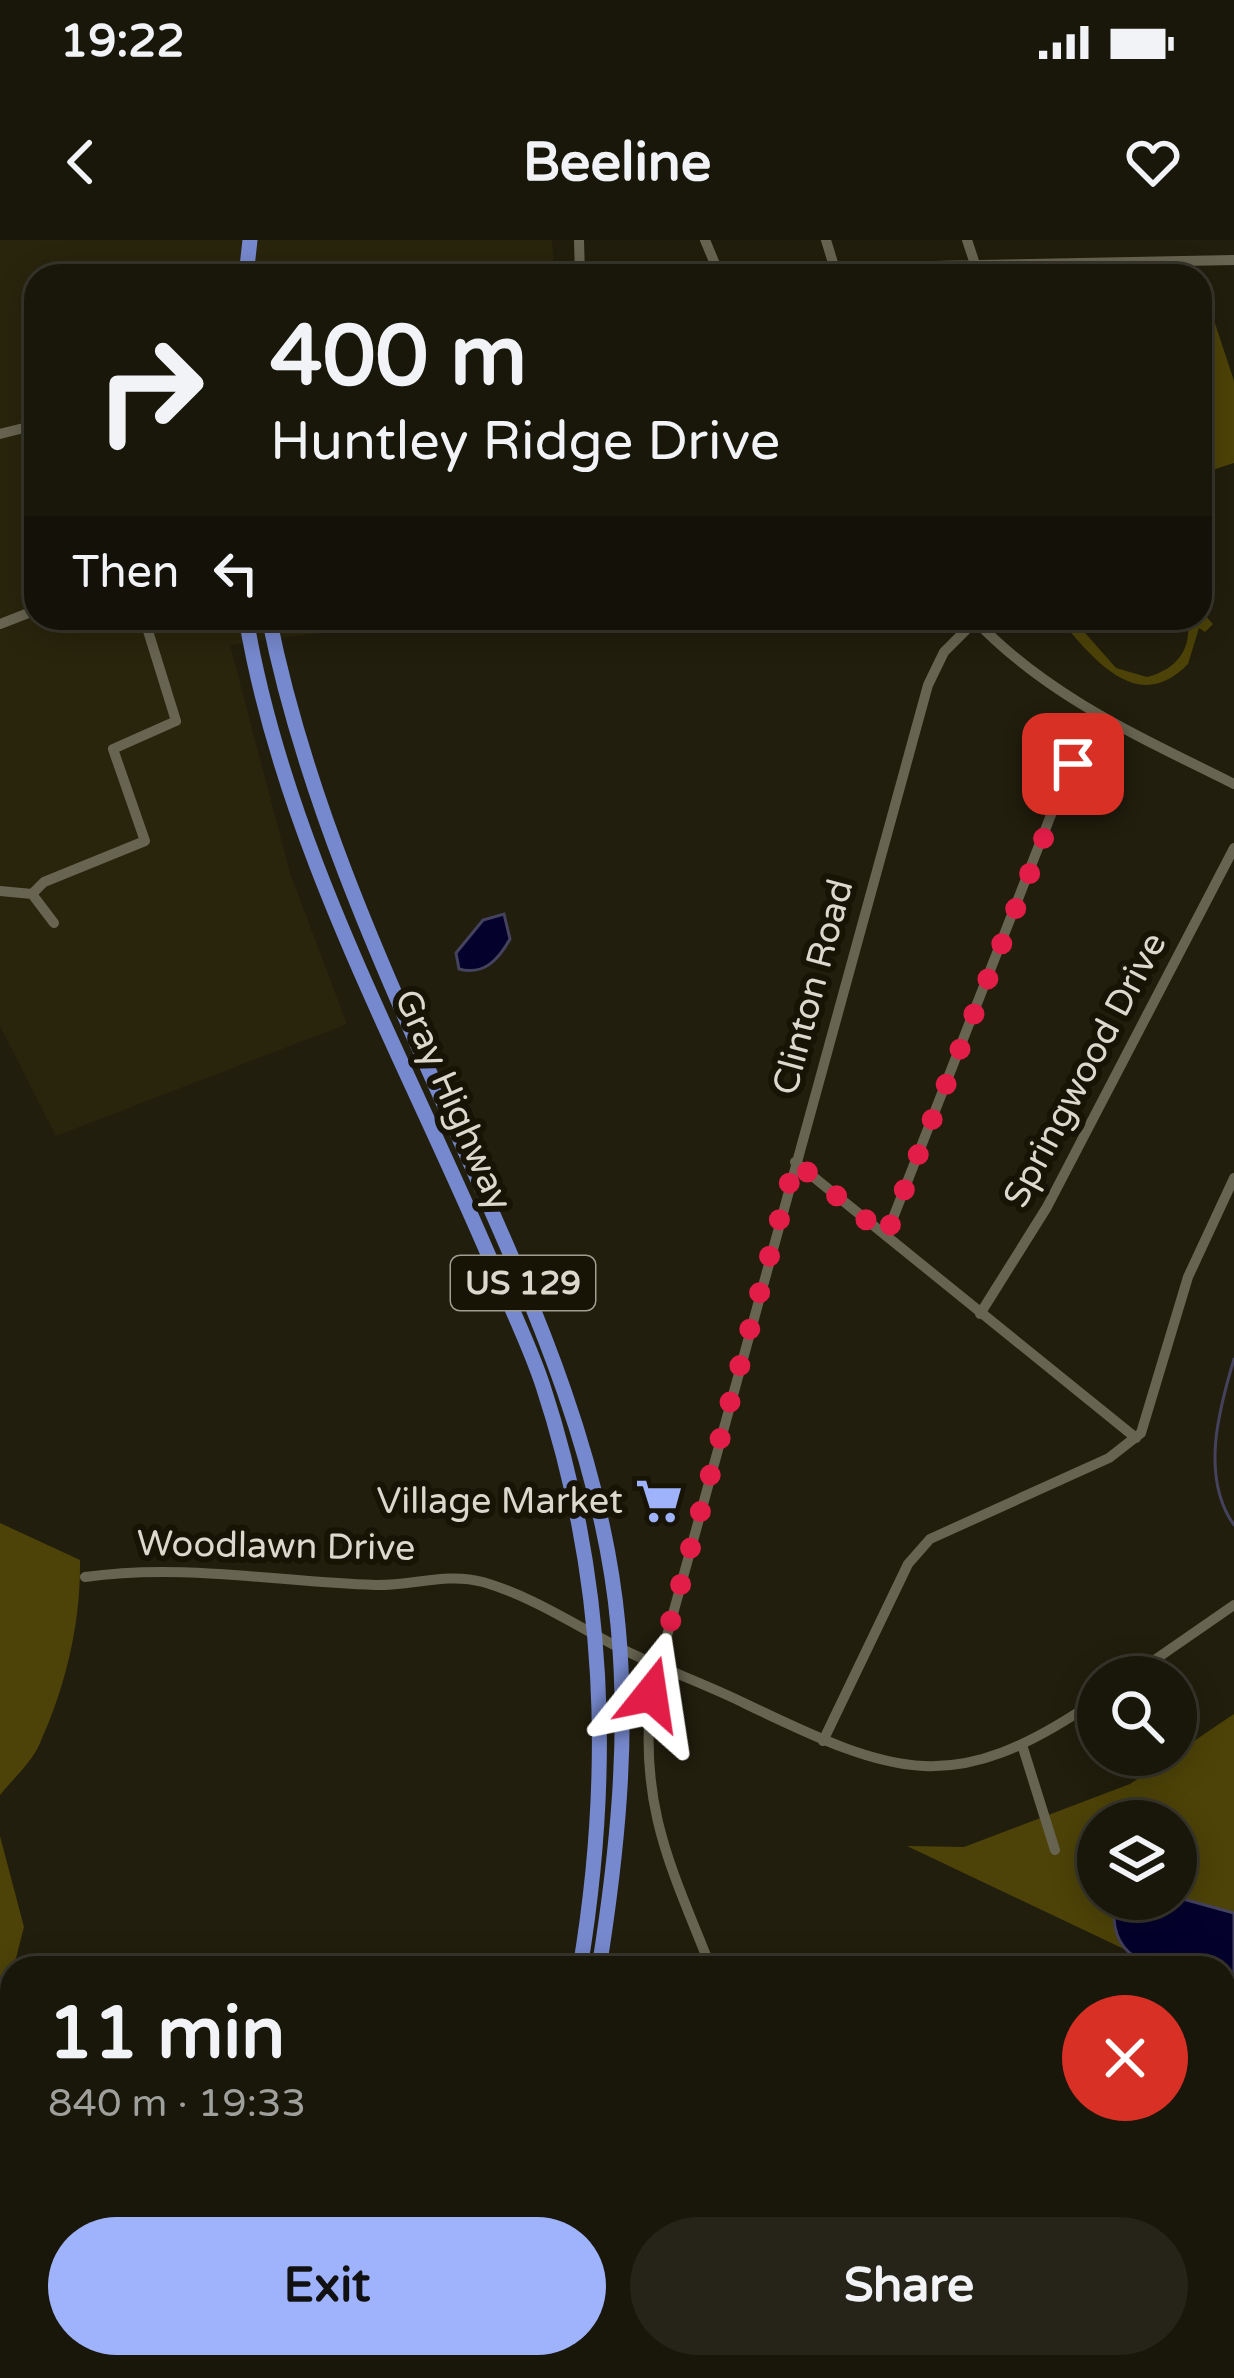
<!DOCTYPE html>
<html lang="en">
<head>
<meta charset="utf-8">
<style>
	:root { --surface:#19160a; --page:#262318; --text:#f1f3f6; --muted:#9f9f9c; --line:#37352b; --accent:#9fb3fd }
	body { margin:0; font-family:"Varela Round",sans-serif; background:var(--page); color:var(--text); height:100vh; display:flex; flex-direction:column; font-size:45px; white-space:nowrap }
	* { box-sizing:border-box; margin:0 }
	p { font-size:39px; color:var(--muted) }
	.icon { flex:none; width:66px; height:66px; fill:none; stroke:currentColor; stroke-width:2; stroke-linecap:round; stroke-linejoin:round }
	.map { position:relative; flex:1; overflow:hidden }
	.details { position:absolute; left:0px; top:1716px; width:1236px; height:423px; display:flex; flex-direction:column; background:var(--surface); border-radius:36px 36px 0 0; box-shadow:0 6px 30px #0003,0 0 0 3px var(--line) }
	.details>* { flex:none }
	.guide { position:absolute; left:24px; top:24px; width:1188px; height:366px; border-radius:36px; box-shadow:0 6px 30px #0003,0 0 0 3px var(--line); background:#19160a; color:var(--text); overflow:hidden }
	.buttons { position:absolute; left:1077px; top:1416px; display:grid; gap:24px }
	.buttons a { display:grid; place-items:center; width:120px; height:120px; border-radius:50%; background:var(--surface); box-shadow:0 6px 30px #0003,0 0 0 3px var(--line); font-size:60px }
	.pin { position:absolute; display:grid; place-items:center; width:102px; height:102px; color:#fff; margin:-51px; border-radius:24px; box-shadow:0 6px 18px #0006 }
	.me { position:absolute; width:132px; margin:-66px; rotate:15deg; stroke-linejoin:round; filter:drop-shadow(0 0 9px #0008) }
	.turn { display:flex; align-items:center; gap:42px; height:252px; padding:0 48px; font-size:54px }
	.turn .icon { width:156px; height:156px; stroke-width:2.5 }
	.turn b { display:block; font-size:84px; line-height:102px }
	.then { display:flex; align-items:center; height:114px; padding:0 48px; background:#0003; gap:24px; font-size:45px }
	.round { display:grid; place-items:center; flex:none; width:126px; height:126px; border-radius:63px; background:var(--page) }
	.overview { display:flex; align-items:center; justify-content:space-between; height:204px; padding:0 48px }
	h1 { font-size:72px; font-weight:700; line-height:90px }
	.cta { display:flex; gap:24px; margin-top:auto; padding:24px 48px }
	.cta a { flex:1; height:138px; border-radius:72px; background:var(--accent); color:#111; font-size:48px; font-weight:700; line-height:138px; text-align:center }
	.cta a+a { background:var(--page); color:var(--text) }
	.status { display:flex; justify-content:space-between; align-items:center; height:84px; padding:0 60px; background:var(--surface); direction:ltr }
	.status svg { height:33px; fill:currentColor }
	header { display:flex; justify-content:space-between; align-items:center; height:156px; padding:0 48px; background:var(--surface); font-size:54px; font-weight:700 }
	.map>svg:first-child { display:block }
</style>
</head>
<body>
<div class="status"><b>19:22</b><svg viewBox="0 0 49 12"><path d="M0 12V9h3v3zM5 12V6h3v6zM10 12V3h3v9zM15 12V0h3v12zM26 1h20v11H26zM47 4h2v5h-2z"/></svg></div>
<header><svg class="icon" aria-label="back" viewBox="0 0 24 24"><path d="M15 5l-7 7 7 7"/></svg>Beeline<svg class="icon" aria-label="heart" viewBox="0 0 24 24"><path d="M12 20l-8-8c-3-5 5-10 8-4 3-6 11-1 8 4z"/></svg></header>
<div class="map">
<svg width="1234" height="2138" viewBox="0 0 1234 2138">
	<rect width="100%" height="100%" fill="#211e0d"/>
	<path fill="#29240c" d="M0,0h552l3,36h-519v342h396l-202,27 60,228 57,151 -291,112 -56,-110z"/>
	<path fill="#4d4308" fill-rule="evenodd" d="M1212,74l22,67v82l-34,11v-157z
		M1200,370l13,14 -8,8 -6,-4 -11,36c-52,53 -95,-7 -130,-46h14l44,50 31,9c30,-7 46,-29 40,-59h13z
		M0,1283l80,37c1,62 -14,126 -40,183 -8,19 -27,36 -40,52z
		M1234,1474v287l-10,-5v-28h-60l-257,-122 57,1 166,-63zM1098,1581h78v78h-78z
		M0,1596l24,91 -24,93z
		M1224,1874l10,4v260h-307l297,-11z"/>
	<path fill="#04022d" stroke="#44425d" stroke-width="3" d="M504,674l6,25c-11,20 -26,37 -51,30l-3,-16 27,-33z
		M1176,1657l58,16v75l-10,3v-23c-41,0 -106,8 -110,-49 16,-24 40,-17 62,-22z"/>
	<g fill="none" stroke-linecap="round" stroke-linejoin="round">
		<path stroke="#44425d" stroke-width="3" d="M1234,1119c-15,50 -34,118 0,166
			M1224,1833l10,-4
			M1224,1867l10,-4"/>
		<path stroke="#676451" stroke-width="10" d="M579,0l1,36
			M705,0l15,36
			M826,0l11,36
			M967,0l8,24
			M835,28l399,-8
			M0,194l36,-9
			M314,378h32
			M973,378c73,78 167,119 261,166
			M0,384l36,-14
			M0,651l32,3 22,29
			M32,654l12,-12 101,-41 -32,-92 63,-28 -32,-103
			M795,922l341,276
			M886,996l172,-439 39,-82
			M980,1074l67,-107 187,-359
			M85,1337c98,-14 192,5 290,8 37,1 71,-13 108,-3 51,15 93,44 139,67 40,20 84,35 124,55 150,72 207,95 352,-5
			M1130,1437l104,-72
			M823,1501l85,-177 22,-25 179,-81 32,-25 47,-156 46,-99
			M1023,1508l32,102
			M711,1728c-40,-101 -72,-161 -60,-274l277,-1009 16,-33 31,-31
			M790,2127v11"/>
		<path stroke="#7789ce" stroke-width="15" d="M246,36l4,-36
			M246,378c38,226 156,434 245,643 17,41 38,82 52,125 63,192 70,384 37,582
			M269,378c39,194 124,372 204,551 65,146 130,295 145,456 11,115 -1,230 -19,343
			M512,2138l2,-11
			M531,2138l1,-11"/>
	</g>
	<g fill="none" stroke-linecap="round" stroke-linejoin="round">
		<path stroke="#e11d48" stroke-width="21" stroke-dasharray="0 37.8" d="M651,1454l144,-532 91,74 187,-472"/>
	</g>
	<defs>
		<symbol id="supermarket-bare" viewBox="-9 -9 18 18"><path d="M-6-5.5h2.5l.6 2H6L4.5 2H-2.5L-4.4-4H-6ZM-1.5 3.2a1.3 1.3 0 1 0 .1 0ZM3 3.2a1.3 1.3 0 1 0 .1 0Z" fill="#9fb3fd" stroke="#181405" stroke-width="2.5" paint-order="stroke"/></symbol>
	</defs>
	<g fill-rule="evenodd">
		<use href="#supermarket-bare" x="626" y="1228" width="66" height="66"/>
	</g>
	<g text-anchor="middle" dominant-baseline="central" stroke-width="12" stroke-linejoin="round" paint-order="stroke">
		<rect fill="#181405" stroke="#a09e92" stroke-width="3" x="451" y="1016" width="144" height="54" rx="9"/>
		<g font-size="33" font-weight="bold" fill="#dbd9ce">
			<text x="523" y="1043">US 129</text>
		</g>
		<g font-size="36" fill="#dbd9ce" stroke="#181405">
			<text transform="translate(813 747) rotate(-75)">Clinton Road</text>
			<text transform="translate(1085 830) rotate(-62)">Springwood Drive</text>
			<text transform="translate(453 860) rotate(66)">Gray Highway</text>
			<text transform="translate(276 1306) rotate(1)">Woodlawn Drive</text>
		</g>
		<g font-size="36" fill="#dbd9ce" stroke="#181405" text-anchor="end">
			<text x="623" y="1261">Village Market</text>
		</g>
	</g>
</svg>
<div class="buttons">
<a><svg class="icon" aria-label="search" viewBox="0 0 24 24"><circle cx="10" cy="10" r="6"/><path d="M15 15l6 6"/></svg></a>
<a><svg class="icon" aria-label="layers" viewBox="0 0 24 24"><path d="M12 4l9 5-9 5-9-5zM3 14l9 5 9-5"/></svg></a>
</div>
<div class="pin" style="left:1073px;top:524px;background:#d93025"><svg class="icon" aria-label="arrive" viewBox="0 0 24 24"><path d="M6 21V4h12l-3 4 3 4H6"/></svg></div>
<svg class="me" style="left:651px;top:1454px" viewBox="-20 -20 40 40"><path d="M0-17L14 15 0 8-14 15z" fill="#e11d48" stroke="#fff" stroke-width="4"/></svg>
<div class="guide">
<div class="turn"><svg class="icon" aria-label="right" viewBox="0 0 24 24"><path d="M7 20v-9h11M14 6l5 5-5 5"/></svg><div><b>400 m</b>Huntley Ridge Drive</div></div>
<div class="then">Then<svg class="icon" aria-label="left" viewBox="0 0 24 24"><path d="M17 20v-9H6M10 6l-5 5 5 5"/></svg></div>
</div>
<section class="details">
<div class="overview"><div><h1>11 min</h1><p>840 m · 19:33</p></div><a class="round" style="background:#d93025;color:#fff"><svg class="icon" aria-label="close" viewBox="0 0 24 24"><path d="M6 6l12 12M18 6L6 18"/></svg></a></div>
<div class="cta"><a>Exit</a><a>Share</a></div>
</section>
</div>
</body>
</html>
